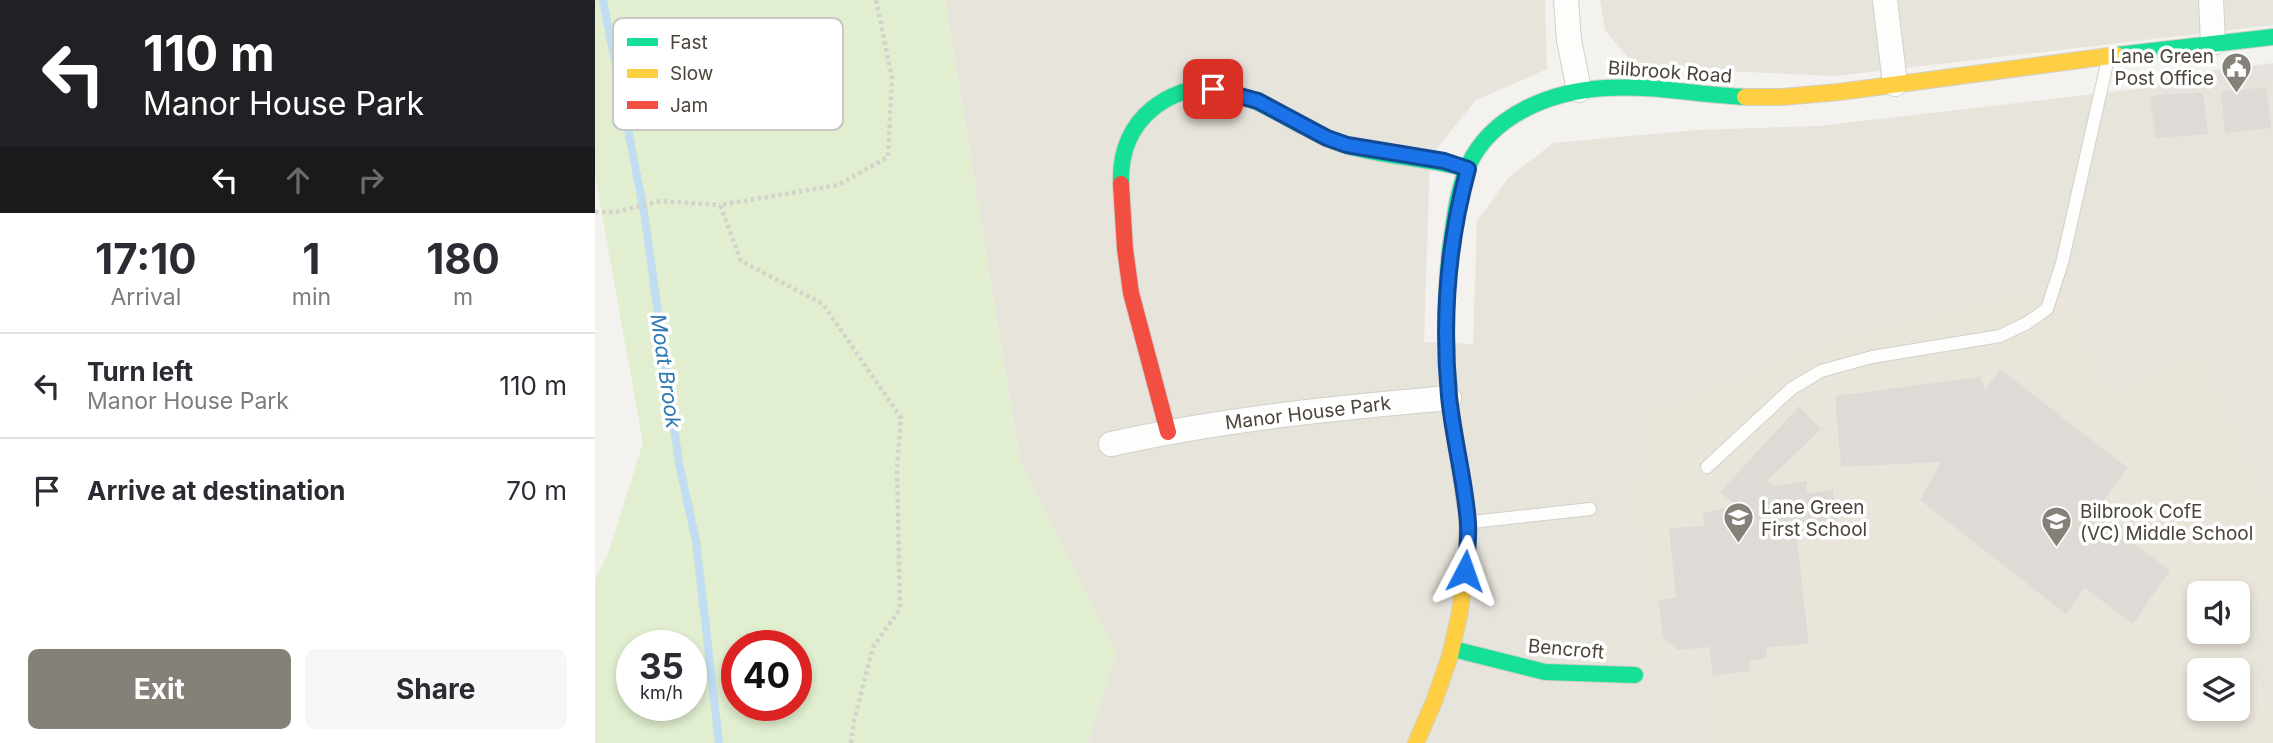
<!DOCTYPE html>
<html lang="en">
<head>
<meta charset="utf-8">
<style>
	:root { --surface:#fff; --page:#f7f7f7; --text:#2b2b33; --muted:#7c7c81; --line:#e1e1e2; --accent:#868178 }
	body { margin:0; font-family:Inter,sans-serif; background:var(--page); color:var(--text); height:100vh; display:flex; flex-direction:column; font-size:26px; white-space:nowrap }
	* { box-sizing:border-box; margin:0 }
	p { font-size:23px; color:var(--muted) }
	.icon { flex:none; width:38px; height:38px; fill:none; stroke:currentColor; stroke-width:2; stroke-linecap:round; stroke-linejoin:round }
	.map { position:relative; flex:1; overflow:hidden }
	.details { display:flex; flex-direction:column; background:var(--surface); width:595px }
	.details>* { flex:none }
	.hud { background:#202124; color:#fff; overflow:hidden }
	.controls { position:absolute; left:1592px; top:581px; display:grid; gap:14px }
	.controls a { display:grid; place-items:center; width:63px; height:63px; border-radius:10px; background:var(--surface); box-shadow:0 4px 10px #0003; font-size:35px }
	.speed { position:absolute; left:21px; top:630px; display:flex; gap:14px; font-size:35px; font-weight:700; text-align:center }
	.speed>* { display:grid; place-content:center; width:91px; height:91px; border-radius:50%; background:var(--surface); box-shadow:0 4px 10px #0003; line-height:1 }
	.speed small { font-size:18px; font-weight:400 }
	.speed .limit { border:10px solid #d22; background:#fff; color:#111 }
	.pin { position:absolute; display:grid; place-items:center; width:60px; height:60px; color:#fff; margin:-30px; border-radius:14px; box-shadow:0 4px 10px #0006 }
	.me { position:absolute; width:77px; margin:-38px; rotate:4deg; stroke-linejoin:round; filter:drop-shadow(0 0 5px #0008) }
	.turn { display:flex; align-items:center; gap:24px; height:147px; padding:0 28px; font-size:32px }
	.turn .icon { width:91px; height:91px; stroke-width:2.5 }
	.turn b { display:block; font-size:49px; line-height:60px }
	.lanes { display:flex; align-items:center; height:66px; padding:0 28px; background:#0003; justify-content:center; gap:35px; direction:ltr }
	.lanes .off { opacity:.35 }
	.eta { display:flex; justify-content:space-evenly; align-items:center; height:119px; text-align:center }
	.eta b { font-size:42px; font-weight:700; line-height:49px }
	.action { display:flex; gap:14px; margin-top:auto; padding:14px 28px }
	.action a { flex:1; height:80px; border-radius:10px; background:var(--accent); color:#fff; font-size:28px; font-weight:700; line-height:80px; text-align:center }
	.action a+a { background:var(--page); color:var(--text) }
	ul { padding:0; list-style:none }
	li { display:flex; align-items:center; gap:21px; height:105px; padding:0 28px; border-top:2px solid var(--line) }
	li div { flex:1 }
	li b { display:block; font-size:26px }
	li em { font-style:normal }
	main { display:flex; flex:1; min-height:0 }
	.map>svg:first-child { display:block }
</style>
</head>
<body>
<main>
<section class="details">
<div class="hud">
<div class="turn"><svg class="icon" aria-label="left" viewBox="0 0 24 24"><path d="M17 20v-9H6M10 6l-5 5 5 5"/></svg><div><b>110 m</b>Manor House Park</div></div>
<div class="lanes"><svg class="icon" aria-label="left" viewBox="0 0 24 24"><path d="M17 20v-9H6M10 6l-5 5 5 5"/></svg><svg class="icon off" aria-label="ahead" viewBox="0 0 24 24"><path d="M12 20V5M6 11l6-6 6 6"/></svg><svg class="icon off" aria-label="right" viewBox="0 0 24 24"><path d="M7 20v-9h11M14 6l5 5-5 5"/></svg></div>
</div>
<div class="eta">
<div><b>17:10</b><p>Arrival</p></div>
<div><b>1</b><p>min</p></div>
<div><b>180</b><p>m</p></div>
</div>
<ul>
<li><svg class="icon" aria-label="left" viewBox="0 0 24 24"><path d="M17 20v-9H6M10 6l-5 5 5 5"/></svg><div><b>Turn left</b><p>Manor House Park</p></div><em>110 m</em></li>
<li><svg class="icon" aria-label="arrive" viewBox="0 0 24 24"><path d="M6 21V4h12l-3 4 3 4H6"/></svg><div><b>Arrive at destination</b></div><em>70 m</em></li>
</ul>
<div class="action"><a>Exit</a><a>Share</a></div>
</section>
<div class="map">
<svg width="1678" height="743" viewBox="0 0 1678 743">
	<rect width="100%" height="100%" fill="#f4f2ee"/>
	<path fill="#e7e4dc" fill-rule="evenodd" d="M350,0h600l2,69 -71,31 -46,57 -6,185 49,2 4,-123 32,-44 44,-34 144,-13 122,-4 454,-53v670h-1185l28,-91 -96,-189zM1605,593h38v39h-38zM1605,670h38v39h-38z
		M1005,0h673v25l-437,51 -200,-9 -31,-37z"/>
	<path fill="#eae5da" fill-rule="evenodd" d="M1468,282l50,106 87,-45 73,161v94l-35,11v-16h-38v39h38l35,79v32h-562l-14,-82 -63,-4 4,-81 -7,-62 4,-99 184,-72zM1605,670h38v39h-38z"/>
	<path fill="#e1eecf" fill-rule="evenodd" d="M0,0h350l75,463 96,189 -28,91h-493v-164l13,-25 35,-111 -48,-268zM37,646h59v59h-59zM142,646h59v59h-59z"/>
	<path fill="#e6e3df" d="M1678,63v17l-114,15 -2,-18z"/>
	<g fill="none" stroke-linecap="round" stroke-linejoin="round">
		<path stroke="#c0ddf1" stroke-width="8" d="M8,0l41,212 35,251 17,78 23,202"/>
	</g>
	<path fill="#dedbd6" d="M1671,87l5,41 -46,5 -4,-41z
		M1608,93l5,41 -52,4 -6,-40 9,-3z
		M1405,369l128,99 -34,46 76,56 -37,54 -48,-36 -19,26 -146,-114 21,-38 -100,5 -6,-71 145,-19 5,13z
		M1204,406l22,23 -54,52 8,5 32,-5 -1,13 27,-5 5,40 -42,3 13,112 -43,3 1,11 -17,3v10l-37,5 -4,-29 -31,3 -15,-12 -5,-38 18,-2 -7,-70 35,-2 -1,-13 34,-7 -17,-14z"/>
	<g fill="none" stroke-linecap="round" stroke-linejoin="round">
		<defs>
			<path id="lane" d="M1112,467l84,-78 30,-18 51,-14 128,-21 27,-13 20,-14 15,-46 46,-204
				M877,522l118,-13"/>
			<path id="street" d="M971,0l3,40 10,50
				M1290,0l10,84
				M1616,0l2,43
				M516,444c112,-25 224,-36 338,-46"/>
			<path id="fast" d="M1522,55l156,-18
				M526,184c-1,-30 8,-56 31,-75 68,-56 132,19 196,37 39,11 81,12 120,23
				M852,368c-2,-40 -1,-79 3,-118 4,-28 7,-58 18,-84 24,-52 84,-75 138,-78 46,-3 93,7 139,9
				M858,649l92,23 90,3"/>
			<path id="slow" d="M1150,97h37l57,-5 278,-37
				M821,743l19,-44 15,-43 10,-44 7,-63v-32l-15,-101 -5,-48"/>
			<path id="jam" d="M526,184l4,65 6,44 37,139"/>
		</defs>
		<use href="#lane" stroke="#d2d0cb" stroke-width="14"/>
		<use href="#street" stroke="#d2d0cb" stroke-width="26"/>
		<use href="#fast" stroke="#d3cfc5" stroke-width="18"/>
		<use href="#slow" stroke="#d3cfc5" stroke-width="18"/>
		<use href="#jam" stroke="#d3cfc5" stroke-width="18"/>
		<path stroke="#d3d2cc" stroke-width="4.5" stroke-dasharray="3.5 3.5" stroke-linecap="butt" d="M0,212h21l44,-11 60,4
			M256,743l3,-22 19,-74 27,-38 -3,-141 4,-50 -78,-114 -82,-43 -21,-56 118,-20 50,-28 4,-79 -16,-78"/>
		<use href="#lane" stroke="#fdfdfc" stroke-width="12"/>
		<use href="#street" stroke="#fdfdfc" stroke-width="24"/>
		<use href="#fast" stroke="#16e098" stroke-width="16"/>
		<use href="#slow" stroke="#ffcf43" stroke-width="16"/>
		<use href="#jam" stroke="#f24e42" stroke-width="16"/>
	</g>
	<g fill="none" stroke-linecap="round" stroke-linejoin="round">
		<defs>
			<path id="route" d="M618,89l45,12 69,37 20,7 97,16 24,8c-20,73 -26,152 -19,227 4,42 16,84 19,127 1,16 -1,32 -3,48"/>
		</defs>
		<use href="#route" stroke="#114b97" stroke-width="18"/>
		<use href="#route" stroke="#1a73e8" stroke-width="12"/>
	</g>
	<defs>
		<symbol id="civic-pin" viewBox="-11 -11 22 30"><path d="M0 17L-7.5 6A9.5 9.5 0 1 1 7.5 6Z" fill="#868178" stroke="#fff"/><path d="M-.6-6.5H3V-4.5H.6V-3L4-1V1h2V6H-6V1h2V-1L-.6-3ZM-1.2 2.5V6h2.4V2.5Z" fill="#fff"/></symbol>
		<symbol id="school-pin" viewBox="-11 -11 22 30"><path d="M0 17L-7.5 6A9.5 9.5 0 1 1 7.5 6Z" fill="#868178" stroke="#fff"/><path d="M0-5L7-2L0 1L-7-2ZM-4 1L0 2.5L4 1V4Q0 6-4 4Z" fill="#fff"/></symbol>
	</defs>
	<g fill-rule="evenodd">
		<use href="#civic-pin" x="1624" y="50" width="35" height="47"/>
		<use href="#school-pin" x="1126" y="500" width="35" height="47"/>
		<use href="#school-pin" x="1444" y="504" width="35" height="47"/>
	</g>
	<g text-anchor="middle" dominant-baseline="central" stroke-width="7" stroke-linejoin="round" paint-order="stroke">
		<g font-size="19" fill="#4b4439" stroke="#fff" text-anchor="start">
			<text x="1619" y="56" text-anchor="end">Lane Green<tspan x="1619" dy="22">Post Office</tspan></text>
			<text x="1166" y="507">Lane Green<tspan x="1166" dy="22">First School</tspan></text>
			<text x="1485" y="511">Bilbrook CofE<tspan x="1485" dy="22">(VC) Middle School</tspan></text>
		</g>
		<g font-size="19" fill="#4b4439" stroke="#fff">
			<text transform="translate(1075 72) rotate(4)">Bilbrook Road</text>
			<text transform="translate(713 413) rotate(-7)">Manor House Park</text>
			<text transform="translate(971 649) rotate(5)">Bencroft</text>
		</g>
		<g font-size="21" font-style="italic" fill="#2e7ab2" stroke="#fff">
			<text transform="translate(71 371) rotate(82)">Moat Brook</text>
		</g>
	</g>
	<rect x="18" y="18" width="230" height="112" rx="10" fill="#fff" stroke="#c9c7c4" stroke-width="2"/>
	<rect x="32" y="38" width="31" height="8" fill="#16e098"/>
	<rect x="32" y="69" width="31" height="9" fill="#ffcf43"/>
	<rect x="32" y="101" width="31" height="8" fill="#f24e42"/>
	<g font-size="19" fill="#4b4439">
		<text x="75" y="49">Fast</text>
		<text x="75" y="80">Slow</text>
		<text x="75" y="112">Jam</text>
	</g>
</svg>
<div class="controls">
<a><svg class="icon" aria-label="sound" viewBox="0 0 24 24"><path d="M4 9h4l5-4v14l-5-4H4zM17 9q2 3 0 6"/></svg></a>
<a><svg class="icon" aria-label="layers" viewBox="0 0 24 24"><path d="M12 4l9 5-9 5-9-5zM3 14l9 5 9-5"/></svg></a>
</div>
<div class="speed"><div>35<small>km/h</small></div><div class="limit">40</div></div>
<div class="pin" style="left:618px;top:89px;background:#d93025"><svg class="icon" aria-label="arrive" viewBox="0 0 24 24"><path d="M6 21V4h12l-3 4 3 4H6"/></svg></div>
<svg class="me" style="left:870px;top:571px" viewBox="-20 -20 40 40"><path d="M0-17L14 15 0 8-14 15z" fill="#1a73e8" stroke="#fff" stroke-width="4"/></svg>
</div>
</main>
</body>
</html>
